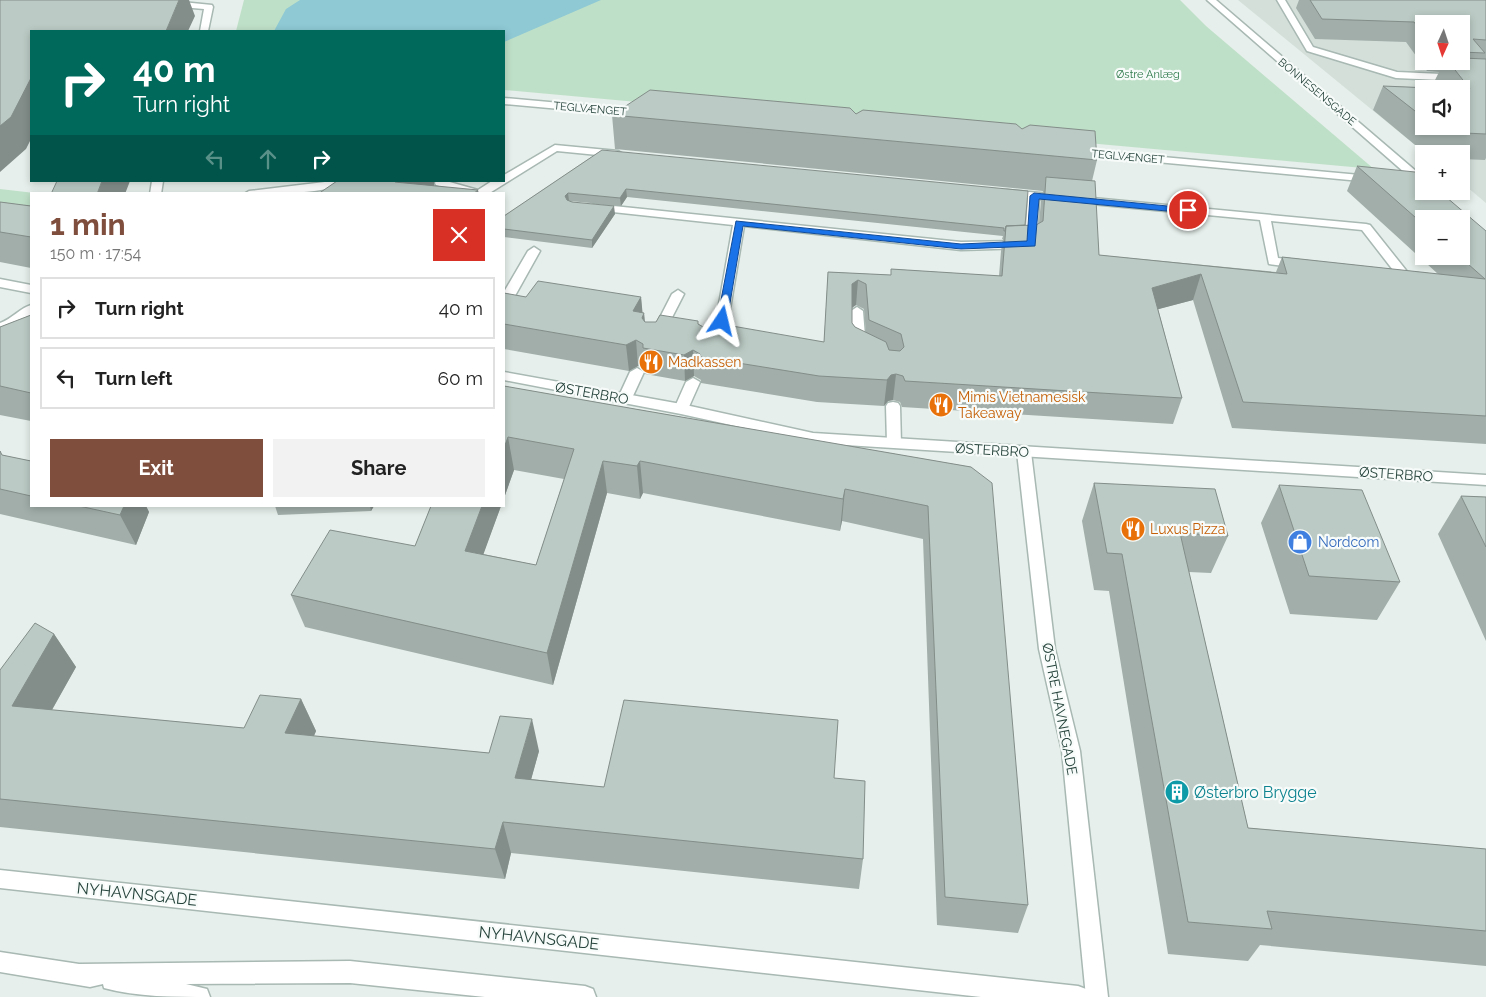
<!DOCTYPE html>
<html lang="en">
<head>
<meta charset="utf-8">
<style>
	:root { --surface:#fff; --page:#f2f2f2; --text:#222; --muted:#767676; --line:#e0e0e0; --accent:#804e3d }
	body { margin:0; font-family:Raleway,sans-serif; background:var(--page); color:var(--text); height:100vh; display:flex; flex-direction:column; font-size:19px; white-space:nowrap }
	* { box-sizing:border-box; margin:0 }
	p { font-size:16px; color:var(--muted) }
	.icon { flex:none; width:28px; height:28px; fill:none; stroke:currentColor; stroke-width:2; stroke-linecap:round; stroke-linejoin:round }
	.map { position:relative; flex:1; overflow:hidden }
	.sheet { position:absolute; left:30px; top:192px; width:475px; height:315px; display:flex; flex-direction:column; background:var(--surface); border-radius:0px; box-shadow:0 2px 8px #0003 }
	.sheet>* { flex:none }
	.banner { position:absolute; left:30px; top:30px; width:475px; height:152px; border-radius:0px; box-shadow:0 2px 8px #0003; background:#00695c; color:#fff; overflow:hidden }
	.needle { width:32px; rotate:183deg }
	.controls { position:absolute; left:1415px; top:15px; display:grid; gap:10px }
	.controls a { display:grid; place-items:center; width:55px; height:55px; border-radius:0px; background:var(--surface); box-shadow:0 2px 8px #0003; font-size:25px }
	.pin { position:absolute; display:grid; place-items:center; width:42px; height:42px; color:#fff; margin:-21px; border:2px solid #fff; border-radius:50%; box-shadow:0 1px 5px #0007 }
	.me { position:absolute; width:55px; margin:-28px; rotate:10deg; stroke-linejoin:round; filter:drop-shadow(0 0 4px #0008) }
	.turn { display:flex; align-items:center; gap:18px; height:105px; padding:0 20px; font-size:22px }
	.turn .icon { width:65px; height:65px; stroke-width:2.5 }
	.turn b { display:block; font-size:35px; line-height:42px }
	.lanes { display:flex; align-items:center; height:48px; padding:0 20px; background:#0003; justify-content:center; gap:25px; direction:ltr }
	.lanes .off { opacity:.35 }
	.round { display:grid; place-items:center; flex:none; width:52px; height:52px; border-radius:0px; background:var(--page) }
	.overview { display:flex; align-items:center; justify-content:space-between; height:85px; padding:0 20px }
	h1 { font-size:30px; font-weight:700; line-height:38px; color:var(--accent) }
	.primary-button { display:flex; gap:10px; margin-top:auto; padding:10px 20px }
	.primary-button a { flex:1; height:58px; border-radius:0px; background:var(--accent); color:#fff; font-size:20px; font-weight:700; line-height:58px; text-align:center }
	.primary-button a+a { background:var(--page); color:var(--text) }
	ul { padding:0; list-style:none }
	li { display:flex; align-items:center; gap:15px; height:62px; margin:0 10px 8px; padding:0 10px; border:2px solid var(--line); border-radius:0px }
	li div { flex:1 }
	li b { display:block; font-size:19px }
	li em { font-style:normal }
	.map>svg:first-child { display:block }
</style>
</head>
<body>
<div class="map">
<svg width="1486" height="997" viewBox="0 0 1486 997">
	<rect width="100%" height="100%" fill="#e6efeb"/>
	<path fill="#d4dfda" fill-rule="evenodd" d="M1238,0h248v203l-25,-21v-28h-35zM1424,24h37v37h-37zM1424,89h37v37h-37z"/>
	<path fill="#bfe0c8" d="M244,0h936l26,26 168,143 -870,-79v-59h-268z
		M0,189l43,5h-12v26l-31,-6z"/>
	<path fill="#8ec9d4" d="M300,0h301l-97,42v-11h-230l12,-22z"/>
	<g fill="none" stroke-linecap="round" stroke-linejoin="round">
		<defs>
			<path id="service" d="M1277,0h8l28,47 84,25 89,4v6l-90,-4 -89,-27z
				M555,145l63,6 5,3 -5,3 -61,-6 -69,43h-21l-31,-9 -1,-2 1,-2h10l32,9 14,-9h12v-6z
				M1007,190l359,34 4,1 39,49 -6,4 -17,-2 -2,-3 2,-3h7l-31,-40 -91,-9 7,37 26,3 2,3 -6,4 -31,-4 -9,-44 -221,-21 -2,45 -6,4 -70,2 -217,-24 -16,95 -13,24 -5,1 -6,-4 12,-21 17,-96 -139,-15 -6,-3 6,-3 367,38 64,-1 3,-43 -25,-3 -2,-2 2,-2z
				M534,247l6,4 -24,43 -2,3 -10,3v-8l24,-41z
				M678,290l6,4 -20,39 -1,3h-10l-1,-3 20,-39z
				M857,307l6,4 3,38 -7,4 -7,-4 -1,-38z
				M637,368l7,4 -12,26 -2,3h-10l-2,-3 12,-26z
				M693,378l7,4 -12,27 -2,3h-10l-2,-3 12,-27z
				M893,402l5,1 2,3 1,38 -2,3h-10l-2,-3 -1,-38 2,-3z"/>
			<path id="minor" d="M1207,0h9l208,178v9l-4,-1z
				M172,1l40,4 1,2 -5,24h-8l4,-22 -35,-3 -1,-2z
				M504,98l133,12 5,3 -5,3 -133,-12z
				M1075,149l296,27 5,3 -5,3 -300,-28 -1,-2 1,-2z
				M152,181h11l-2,13h-11z
				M333,181h15c-12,13 -84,13 -104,13l5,-3z
				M31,305v10l-12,10 -19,6v-8c12,-4 20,-15 31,-18z
				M1024,447l5,2 2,3 24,197 25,102 28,246h-22l-24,-246 -23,-102 -22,-197 2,-3z"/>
			<path id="tertiary" d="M0,279l31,6v8l-31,-6z
				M504,372l177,32 132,29 673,42v10l-673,-42 -132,-29 -177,-34z
				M0,870l1078,116 8,3 3,8h-108l-981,-109z
				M0,952l79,12 271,-3 235,25 8,3 3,8h-111l-135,-14 -164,1 21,5 3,8c-35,0 -73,0 -106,-9l-1,-4 -13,3 -90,-15z"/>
		</defs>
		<use href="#service" stroke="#a8b8b2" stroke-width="3"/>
		<use href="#minor" stroke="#a8b8b2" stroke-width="3"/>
		<use href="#tertiary" stroke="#a8b8b2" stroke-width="3"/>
		<use href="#service" fill="#fff" fill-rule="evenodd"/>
		<use href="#minor" fill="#fff" fill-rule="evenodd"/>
		<use href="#tertiary" fill="#fff" fill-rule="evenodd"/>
	</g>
	<path fill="#a1aea9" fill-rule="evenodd" d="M1299,0h187v158l-1,2 -24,-1v-5h-35l-53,-44 10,-24 56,2 -5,-6 5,-10 -12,-1 -21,-29 -91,-3 -19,-31zM1424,24h37v37h-37zM1424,89l37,37h-37z
		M856,114l166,15 75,31 -5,21 7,74 177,17 6,-15 156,17 -91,-83 10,-25 129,65v213l-254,-16 -39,-128 -35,9 24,89 -9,26 -271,-17 -2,-5 -7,-2 -5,1 -4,5 -67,-4 -116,-19v-3l-7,-4 -9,5 -40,-7v-4l-7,-4 -9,5 -125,-22v-56l22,4h115l1,16h2l1,9 53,2 7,4 119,14 4,-70 63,3v-6l108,7 2,-25 2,-12h-1l1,-3 -376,-39 -6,9 -51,-5 45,13 -23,34 -88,-11v-21l98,-66 423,75h11l3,-2 2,-22 2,-10 -428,-42 -3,-34zM1424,219l37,37h-37zM856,305l8,4 2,24 -11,-6 -3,-4v-15z
		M0,202l31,4v62l-31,-6z
		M31,315v106l-31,-6v-88z
		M504,386l131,23 336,58 57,438 -10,28 -81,-8 -14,-386 -81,-18 -2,10 -197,-38 -3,6 -33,-6 -54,192 -248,-58 -14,-32 124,-49 16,-40h70l-18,48 53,11 28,-86 -50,-9 -10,28z
		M0,451l2,4 29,6v45h115l3,6 -13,33 -136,-31z
		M1094,483l134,53 -17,37 -22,-1 59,256 238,21v117l-226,-21 -12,16 -80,-7 -59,-363 -15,-1 -12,-69z
		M1279,485l121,97 -23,38 -87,-6 -29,-91z
		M1461,496l25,1v144l-48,-107z
		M275,506h99l-3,5 -93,4z
		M54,634l22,33 -24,43 192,18 57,-29 15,32 -2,5 175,17 50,-2 -8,28 73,8 230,-9 29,81 -4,30 -348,-36 -6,26 -505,-52v-157z"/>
	<path fill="#838d89" d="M179,0h10l6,16 -7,15h-22z
		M31,78v61l-5,10 -26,23v-46z
		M102,181h28l-5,13h-28z
		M396,181h38v5l-36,8z
		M626,189l1,8 -6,9 -1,-8z
		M478,190l1,4h-6z
		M568,193l1,8 -3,3 -1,-8z
		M614,206l1,8 -23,34v-8z
		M1201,274l-8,26 -49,13 8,-25z
		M858,280l-2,25 -6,4 2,-25z
		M641,297l2,20 1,-4 2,26 -13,-28z
		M636,340l2,26 -9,5 -3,-26z
		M693,350l1,26 -9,5 -1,-26z
		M896,374l-3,26 -5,1 -4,5 3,-26 4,-5z
		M508,437l6,33 -10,28v-50z
		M603,461l4,32 -54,192 -6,-32z
		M640,461l3,32 -3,6 -3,-33z
		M845,489l-3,32 -2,10 3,-32z
		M124,506h22l3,6 -13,33 -16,-30z
		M370,506h4l-3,5z
		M482,506h19l-28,77 -8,-32z
		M54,634l22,33 -40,71 -24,-32z
		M301,699l15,32 -15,34 -16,-32z
		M532,719l7,32 -16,58 -8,-31z
		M503,822l8,31 -6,26 -10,-30z"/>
	<path fill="#bbcac4" stroke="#838d89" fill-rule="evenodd" d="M0,0h179l-13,31h-135v47l-20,39 -11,9z
		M1310,0h176v40l-13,-1 12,14 -24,-1v-28h-37v11l-10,-13 -92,-3z
		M1461,58l25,1v75l-43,-2 -8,-6h26v-37h9l-22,-28h13z
		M1383,86l71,3h-30v29z
		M650,90l200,18 6,6 7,-4 153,14 6,5 8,-4 65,6 2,29 -485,-45z
		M602,150l426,41 -3,34 -19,1 -1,5h-1v-3l-378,-39 -6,9 -52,-5 -3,3 2,4 5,2 42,4 -22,34 -88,-11v-13z
		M1357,166l58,6 9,7v12h15l47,40v185l-243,-14 -42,-128 -49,14 30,110 -277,-17 -2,-5 -7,-2 -5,1 -4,5 -68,-4 -118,-19 -1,-3 -7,-4 -9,5 -41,-7v-4l-7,-4 -10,5 -122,-21v-31l22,4 12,-16 103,16 -8,14 11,2 -2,5 3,4h11l4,-7 38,6v3l7,4 7,-1 3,-4 109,19 4,-70 63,3v-6l111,7 4,-50 30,-1 7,-4 3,-44 49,4 4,74 188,19 -5,-17 203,22 -26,-23h2v-37h-37v6zM858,280l8,4 3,36 32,14 3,13 -4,4 -11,-1 -3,-8 -31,-15 -3,-4v-39z
		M57,181h45l-5,13h-46z
		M337,181h59l-1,1 83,8 -5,4h-155z
		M0,202l31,4v31l-31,-5z
		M31,315v78l-31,-7v-59z
		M504,386l131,23 336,58 21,16 36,422 -83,-8 -17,-391 -83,-17 -2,10 -203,-38 -3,5 -34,-5 -56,192 -256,-58 39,-65 85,16 16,-40h51l-17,45 71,14 38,-116 -66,-12 -4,11z
		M0,451l2,4 29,6v35l-31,-7z
		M1094,483l121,6 13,47 -48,-3 68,295 238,21v82l-219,-20 5,18 -84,-7 -66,-368 -15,-1z
		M1279,485l83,5 38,92 -91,-6z
		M1461,496l25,1v50z
		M79,506h45l-4,9z
		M35,623l19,11 -42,72 232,22 16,-33 41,4 -16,34 204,20 11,-37 32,3 -17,59 89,9 20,-87 214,20 -4,58 31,3 -2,78 -360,-37 -8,27 -495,-50v-129z"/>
	<path fill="#1a73e8" stroke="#114b97" d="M1034,193l154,15 4,2 -4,3 -149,-14 -4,47 -74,3 -218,-23 -16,95 -5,3 -5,-3 19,-100 225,23 66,-3 3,-45z"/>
	<defs>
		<symbol id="restaurant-disc" viewBox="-11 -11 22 22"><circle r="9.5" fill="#e8710a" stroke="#f7fbf9"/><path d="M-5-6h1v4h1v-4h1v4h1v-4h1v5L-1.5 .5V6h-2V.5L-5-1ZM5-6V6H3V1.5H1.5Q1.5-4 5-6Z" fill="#fff"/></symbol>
		<symbol id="shop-disc" viewBox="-11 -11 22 22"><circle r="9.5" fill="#3f7fe0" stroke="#f7fbf9"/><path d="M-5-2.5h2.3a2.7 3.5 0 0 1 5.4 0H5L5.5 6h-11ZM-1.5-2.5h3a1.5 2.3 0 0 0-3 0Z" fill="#fff"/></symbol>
		<symbol id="building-disc" viewBox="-11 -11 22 22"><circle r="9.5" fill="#0f9aa8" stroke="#f7fbf9"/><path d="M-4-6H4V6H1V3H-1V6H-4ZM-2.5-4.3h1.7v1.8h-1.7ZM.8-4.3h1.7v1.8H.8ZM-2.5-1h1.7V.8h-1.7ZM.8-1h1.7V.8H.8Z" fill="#fff"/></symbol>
	</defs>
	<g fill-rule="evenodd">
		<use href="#restaurant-disc" x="637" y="348" width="28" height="28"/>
		<use href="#restaurant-disc" x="927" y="391" width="28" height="28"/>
		<use href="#restaurant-disc" x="1119" y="515" width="28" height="28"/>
		<use href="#shop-disc" x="1286" y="528" width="28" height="28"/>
		<use href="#building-disc" x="1163" y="778" width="28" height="28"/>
	</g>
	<g text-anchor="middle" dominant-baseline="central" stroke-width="4.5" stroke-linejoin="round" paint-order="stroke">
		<g font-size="11" fill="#2d7a4b" stroke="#f7fbf9">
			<text x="1148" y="74">Østre Anlæg</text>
		</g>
		<g font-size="11" fill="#24423a" stroke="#f7fbf9">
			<text transform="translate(1317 92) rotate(40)">BONNESENSGADE</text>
			<text transform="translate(590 109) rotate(5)">TEGLVÆNGET</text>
			<text transform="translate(1128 157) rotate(5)">TEGLVÆNGET</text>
		</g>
		<g font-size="14" fill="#c56008" stroke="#f7fbf9" text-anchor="start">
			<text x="668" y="362">Madkassen</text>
			<text x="958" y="397">Mimis Vietnamesisk<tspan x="958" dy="16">Takeaway</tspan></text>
			<text x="1150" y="529">Luxus Pizza</text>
		</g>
		<g font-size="14" fill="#24423a" stroke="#f7fbf9">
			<text transform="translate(592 393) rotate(10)">ØSTERBRO</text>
			<text transform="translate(992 450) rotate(3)">ØSTERBRO</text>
			<text transform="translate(1396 474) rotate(4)">ØSTERBRO</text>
			<text transform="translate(1060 709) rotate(79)">ØSTRE HAVNEGADE</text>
		</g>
		<g font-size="14" fill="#366cbe" stroke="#f7fbf9" text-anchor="start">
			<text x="1318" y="542">Nordcom</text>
		</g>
		<g font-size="16" fill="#0d838f" stroke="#f7fbf9" text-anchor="start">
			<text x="1194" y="792">Østerbro Brygge</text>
		</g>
		<g font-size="16" fill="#24423a" stroke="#f7fbf9">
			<text transform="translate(137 894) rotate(6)">NYHAVNSGADE</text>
			<text transform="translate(539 938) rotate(6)">NYHAVNSGADE</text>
		</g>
	</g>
</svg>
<div class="controls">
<a><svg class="needle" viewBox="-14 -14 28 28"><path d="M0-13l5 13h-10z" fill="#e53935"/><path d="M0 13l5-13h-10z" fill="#767676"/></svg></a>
<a><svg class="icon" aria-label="sound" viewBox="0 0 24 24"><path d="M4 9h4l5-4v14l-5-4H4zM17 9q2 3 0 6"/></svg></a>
<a>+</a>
<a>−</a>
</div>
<div class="pin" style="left:1188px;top:210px;background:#d93025"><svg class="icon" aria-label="arrive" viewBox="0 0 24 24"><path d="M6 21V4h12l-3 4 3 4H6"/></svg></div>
<svg class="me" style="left:722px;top:321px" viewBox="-20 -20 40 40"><path d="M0-17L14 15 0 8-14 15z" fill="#1a73e8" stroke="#fff" stroke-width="4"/></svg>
<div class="banner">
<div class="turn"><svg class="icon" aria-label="right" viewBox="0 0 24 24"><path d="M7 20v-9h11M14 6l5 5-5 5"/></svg><div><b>40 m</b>Turn right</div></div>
<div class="lanes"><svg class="icon off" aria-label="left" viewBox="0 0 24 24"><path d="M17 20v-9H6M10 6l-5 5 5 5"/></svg><svg class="icon off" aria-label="ahead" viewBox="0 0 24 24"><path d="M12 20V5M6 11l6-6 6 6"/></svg><svg class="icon" aria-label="right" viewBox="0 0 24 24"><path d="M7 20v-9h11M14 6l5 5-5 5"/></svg></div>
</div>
<section class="sheet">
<div class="overview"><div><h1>1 min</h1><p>150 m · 17:54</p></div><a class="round" style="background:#d93025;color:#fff"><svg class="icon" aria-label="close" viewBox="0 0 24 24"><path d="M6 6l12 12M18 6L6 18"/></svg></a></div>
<ul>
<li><svg class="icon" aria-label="right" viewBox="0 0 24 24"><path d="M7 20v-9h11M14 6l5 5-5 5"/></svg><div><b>Turn right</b></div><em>40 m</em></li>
<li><svg class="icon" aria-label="left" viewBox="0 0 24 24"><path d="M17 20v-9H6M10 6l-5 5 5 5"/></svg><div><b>Turn left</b></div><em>60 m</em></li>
</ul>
<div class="primary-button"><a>Exit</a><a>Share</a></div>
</section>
</div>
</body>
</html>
